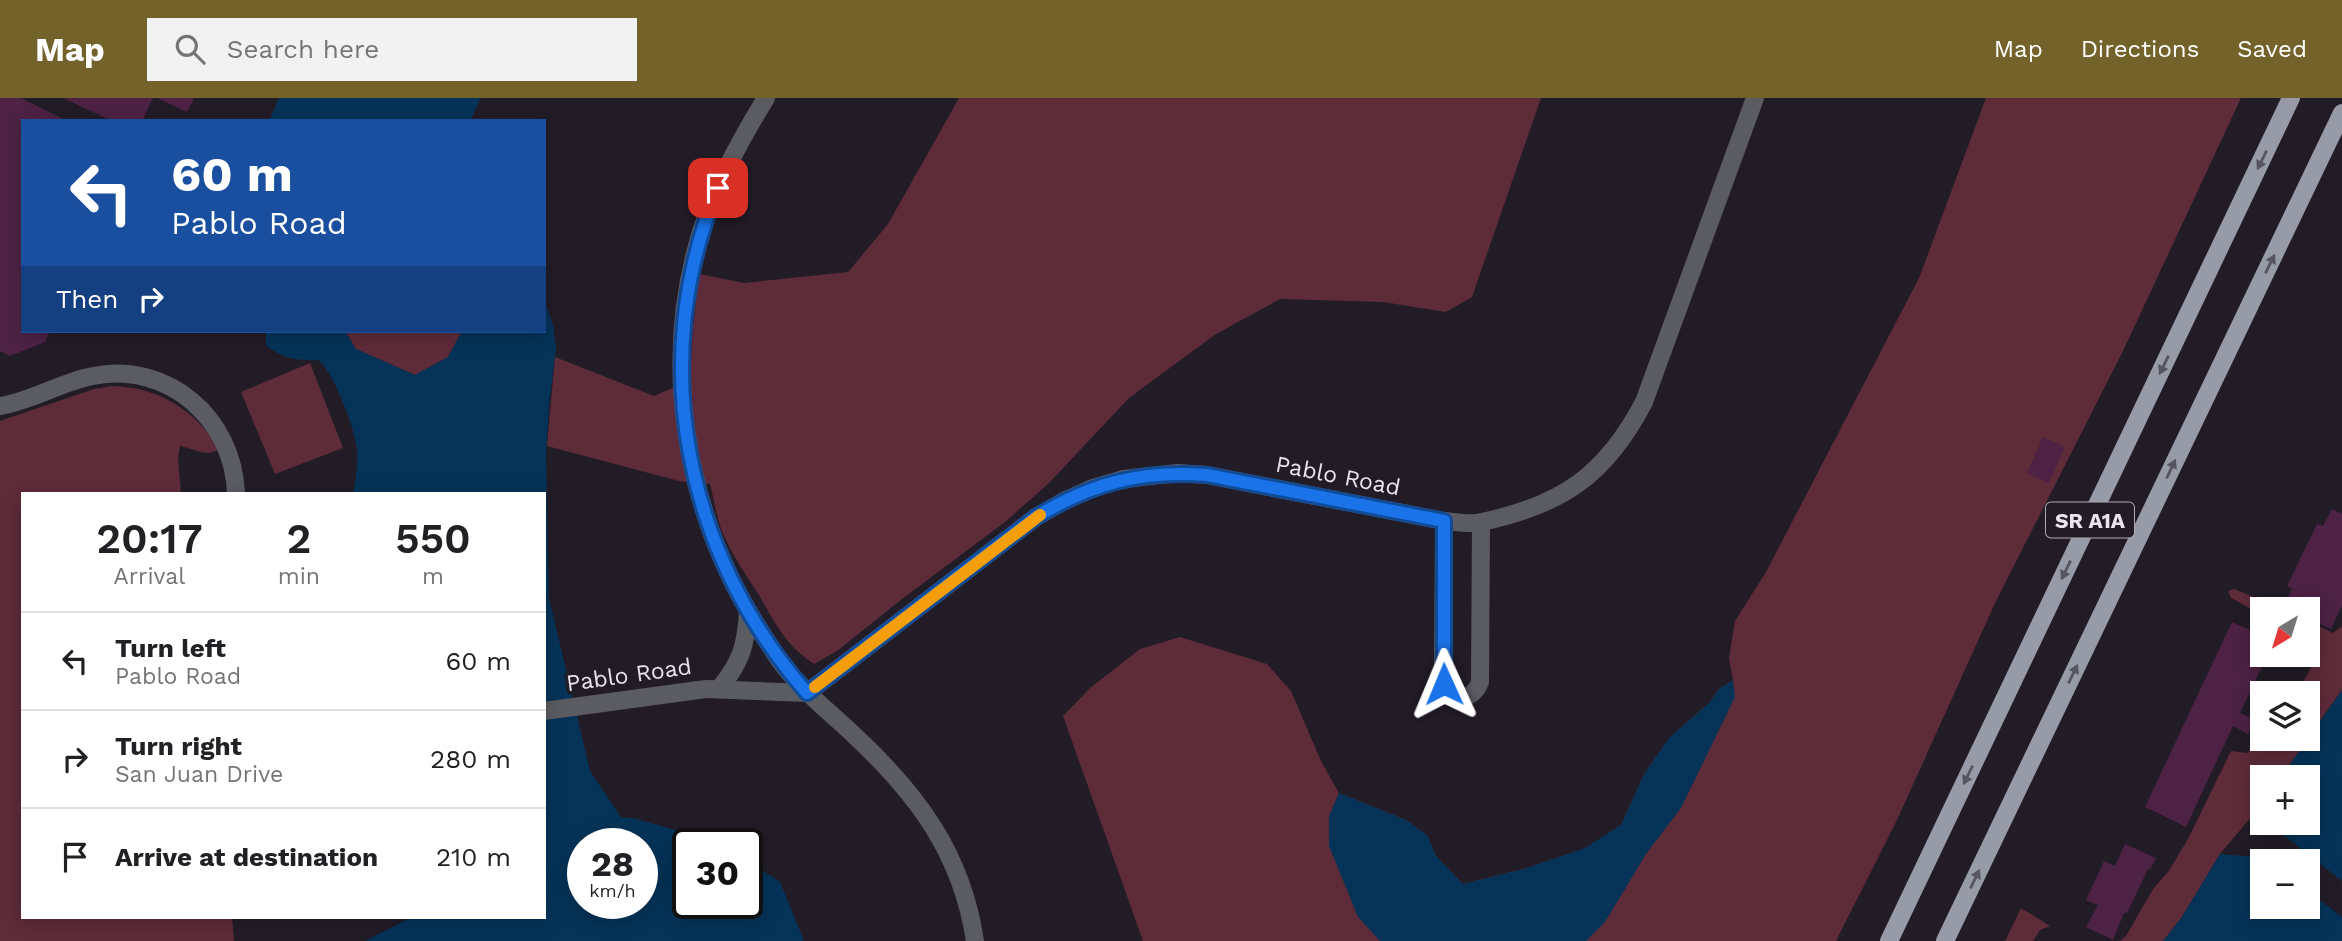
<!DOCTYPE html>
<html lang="en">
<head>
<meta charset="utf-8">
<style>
	:root { --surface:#fff; --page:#f2f2f2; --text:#202124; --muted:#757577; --line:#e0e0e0; --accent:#73632b }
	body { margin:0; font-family:"Work Sans",sans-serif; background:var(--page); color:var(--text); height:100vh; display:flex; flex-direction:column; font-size:26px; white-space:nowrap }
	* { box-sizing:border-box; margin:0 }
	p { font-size:23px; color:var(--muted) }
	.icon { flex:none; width:38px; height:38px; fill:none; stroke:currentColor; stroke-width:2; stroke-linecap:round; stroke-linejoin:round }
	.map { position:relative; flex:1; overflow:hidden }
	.sheet { position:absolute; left:21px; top:394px; width:525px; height:427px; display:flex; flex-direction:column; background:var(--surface); border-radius:0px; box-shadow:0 4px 18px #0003 }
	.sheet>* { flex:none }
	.guide { position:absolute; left:21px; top:21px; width:525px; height:214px; border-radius:0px; box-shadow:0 4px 18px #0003; background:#1a4fa0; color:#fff; overflow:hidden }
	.needle { width:46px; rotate:218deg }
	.controls { position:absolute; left:2250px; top:499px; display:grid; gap:14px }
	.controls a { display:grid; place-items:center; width:70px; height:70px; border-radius:0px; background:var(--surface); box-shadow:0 4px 18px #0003; font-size:35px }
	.speed { position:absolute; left:567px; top:730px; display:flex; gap:14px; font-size:35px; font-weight:700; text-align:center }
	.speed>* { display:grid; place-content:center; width:91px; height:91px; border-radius:50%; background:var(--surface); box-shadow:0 4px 18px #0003; line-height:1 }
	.speed small { font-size:18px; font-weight:400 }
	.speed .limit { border:4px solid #111; border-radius:10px; background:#fff; color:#111 }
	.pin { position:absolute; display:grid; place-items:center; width:60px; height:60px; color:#fff; margin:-30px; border-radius:14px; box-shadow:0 4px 10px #0006 }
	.me { position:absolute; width:77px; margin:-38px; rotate:359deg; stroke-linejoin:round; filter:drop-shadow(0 0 5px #0008) }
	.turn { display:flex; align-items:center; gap:24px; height:147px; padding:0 35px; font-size:32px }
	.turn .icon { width:91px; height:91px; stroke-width:2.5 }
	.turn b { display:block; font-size:49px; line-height:60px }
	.then { display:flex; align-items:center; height:66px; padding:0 35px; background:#0003; gap:14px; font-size:26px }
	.eta { display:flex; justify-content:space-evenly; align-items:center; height:119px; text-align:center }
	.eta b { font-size:42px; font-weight:600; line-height:49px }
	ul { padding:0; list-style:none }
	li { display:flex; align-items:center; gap:21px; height:98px; padding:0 35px; border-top:2px solid var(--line) }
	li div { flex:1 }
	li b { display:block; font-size:26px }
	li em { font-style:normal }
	header { display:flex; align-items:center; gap:42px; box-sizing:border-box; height:98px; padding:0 35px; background:var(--accent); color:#fff }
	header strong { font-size:33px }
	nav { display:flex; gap:38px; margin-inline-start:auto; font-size:24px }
	.search { width:490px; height:63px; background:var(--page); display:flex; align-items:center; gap:18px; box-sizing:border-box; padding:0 24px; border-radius:0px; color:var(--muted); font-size:26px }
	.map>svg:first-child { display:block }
</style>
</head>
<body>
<header>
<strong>Map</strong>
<div class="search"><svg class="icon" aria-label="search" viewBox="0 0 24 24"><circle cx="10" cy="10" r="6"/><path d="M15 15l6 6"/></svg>Search here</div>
<nav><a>Map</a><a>Directions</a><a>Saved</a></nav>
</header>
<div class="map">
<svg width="2342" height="843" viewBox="0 0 2342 843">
	<rect width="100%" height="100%" fill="#221c27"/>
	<path fill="#5e2b39" d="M959,0h582l-69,199 -26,15 -63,-10 -103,-3 -64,35 -87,64 -80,85 -44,39 -103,77 -65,52 -23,13c-27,-18 -36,-36 -51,-62 -14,-24 -31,-45 -41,-71 -6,-15 -8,-32 -12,-47l-31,-3 -132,-35 8,-89 99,39 36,-16 3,-54 6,-52 45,9 104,-11 40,-48z
		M1986,0h255l-118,253 -127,250 -99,219 -61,121h-693l-80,-225 27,-28 50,-39 40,-12 87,27 24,27 30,70 18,32 67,27 21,15 9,21 27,28 64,-16 59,-20 35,-23 23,-51 26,-37 40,-35 9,-13 14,-9 -4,-22 6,-37 31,-49 153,-294z
		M345,233h117l-14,26 -33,18 -59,-26z
		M310,265l33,85 -68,26 -34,-82z
		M112,288c47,1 83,24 107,63 -12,9 -26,-1 -39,-3l-2,12 3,35 -158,1v423h209l2,24h-234v-520l94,-32z
		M2234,491l49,20h-20v6l-32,-17 -3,-7z
		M2308,523l25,12 9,-7v64l-34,48v-45h-11l23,-42 -12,-10z
		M2263,629v11h45l-27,39h-18v26l-43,51 -38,63 -19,24h-43l6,-5 27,-47 15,-17 20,-33 43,-88 17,2z
		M2021,810l29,18 -10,4 -7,11h-28z"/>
	<path fill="#053358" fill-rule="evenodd" d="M279,0h202l-11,23h-201z
		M544,201l9,26 3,23 -7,57 -3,50 3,143 41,173 31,46 15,2 87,24 -35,1v59h59v-43l33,22 24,59h-439l47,-24h132v-423l-191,-1c3,-14 5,-28 4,-43 -1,-19 -24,-80 -39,-90 -20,1 -38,-2 -52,-15v-14h79l11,18 59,26 33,-18 14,-26h82zM583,746h59v59h-59z
		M1733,582l2,17 -54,111 -35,46 -41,68 -19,19h-206l-22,-24 -29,-71v-30l10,-23 67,27 21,15 9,21 27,28 64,-16 58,-20 36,-23 23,-51 26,-37 40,-35 9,-13z
		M2342,592v191l-74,-58 40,-1v-45h-27z
		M2220,756l46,4 4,3h-7v45h45v-15l34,26v24h-179l19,-24z"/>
	<path fill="#4d2244" d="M0,0h21l46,23h-44v210h27l-5,11 -35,14 -10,-5z
		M63,0h90l-11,23h-30z
		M157,0h37l-7,14z
		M2043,339l22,10 -16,36 -22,-10z
		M2332,411l10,5v91l-11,24 -23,-10v-10h-20l-5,-2 9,-18 -5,-3 30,-62 6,2z
		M2232,524l31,14v18h5l-28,59 15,7 -7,14 -15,-8 -47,101 -41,-20z
		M2125,746l31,14 -6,12 -2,-1 -21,44h-3l-11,27 -27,-13 12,-22 -12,-5 18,-39 11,5z"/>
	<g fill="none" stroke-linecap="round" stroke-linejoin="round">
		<path stroke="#5b5c62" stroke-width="18" d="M766,0c-22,36 -43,73 -58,113 -51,141 -26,300 55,424 8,12 15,25 24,35 20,25 45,44 68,66 63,59 107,118 120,205
			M0,308c32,-5 61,-24 93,-30 75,-15 141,43 143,118
			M1444,423l-1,157c4,22 29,26 37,4l1,-159
			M719,591c22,-27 27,-43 29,-77
			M544,613l162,-22 101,4 229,-176 28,-16 29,-13 30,-9 55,-6 29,2 237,46c12,1 27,4 38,1 80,-17 124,-47 162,-120l111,-304"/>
		<path stroke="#979aa7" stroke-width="18" d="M1889,843l402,-843
			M1945,843l397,-828"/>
	</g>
	<defs><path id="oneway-solid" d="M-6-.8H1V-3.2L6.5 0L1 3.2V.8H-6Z" transform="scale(1.75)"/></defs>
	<g fill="#575561">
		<use href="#oneway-solid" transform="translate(2262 62) rotate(116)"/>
		<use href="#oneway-solid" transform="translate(2270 166) rotate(-64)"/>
		<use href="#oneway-solid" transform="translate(2164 267) rotate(116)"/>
		<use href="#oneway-solid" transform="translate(2171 371) rotate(-65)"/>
		<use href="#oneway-solid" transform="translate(2066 472) rotate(116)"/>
		<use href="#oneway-solid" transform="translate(2073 576) rotate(-64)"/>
		<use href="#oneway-solid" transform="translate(1968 677) rotate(116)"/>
		<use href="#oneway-solid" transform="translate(1975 781) rotate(-64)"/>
	</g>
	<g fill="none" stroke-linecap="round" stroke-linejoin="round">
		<defs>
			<path id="route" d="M718,90c-72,173 -33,366 89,505l229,-176c56,-34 106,-47 171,-42l237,46v163"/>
		</defs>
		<use href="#route" stroke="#114b97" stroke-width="18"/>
		<use href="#route" stroke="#1a73e8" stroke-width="12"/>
		<path stroke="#f59e0b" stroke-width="12" d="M815,589l225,-172"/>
	</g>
	<g text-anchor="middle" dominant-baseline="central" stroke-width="7" stroke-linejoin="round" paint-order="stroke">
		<rect fill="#221c27" stroke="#ada9b2" stroke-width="2" x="2046" y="404.5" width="88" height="35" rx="5"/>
		<g font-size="21" font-weight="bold" fill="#e9e5ed">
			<text x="2090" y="422">SR A1A</text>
		</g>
		<g font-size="23" fill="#e9e5ed" stroke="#221c27">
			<text transform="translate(1338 378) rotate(11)">Pablo Road</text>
			<text transform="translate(629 577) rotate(-8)">Pablo Road</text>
		</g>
	</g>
</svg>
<div class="controls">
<a><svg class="needle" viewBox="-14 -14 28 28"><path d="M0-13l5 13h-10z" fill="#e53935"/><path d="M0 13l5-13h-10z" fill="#757577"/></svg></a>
<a><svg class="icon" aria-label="layers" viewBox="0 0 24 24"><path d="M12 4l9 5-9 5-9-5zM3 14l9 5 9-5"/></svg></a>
<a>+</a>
<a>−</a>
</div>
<div class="speed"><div>28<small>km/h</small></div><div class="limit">30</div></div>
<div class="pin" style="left:718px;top:90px;background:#d93025"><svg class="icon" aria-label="arrive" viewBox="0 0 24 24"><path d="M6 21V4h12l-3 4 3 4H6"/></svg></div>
<svg class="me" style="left:1444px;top:586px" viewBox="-20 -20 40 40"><path d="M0-17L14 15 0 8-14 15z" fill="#1a73e8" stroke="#fff" stroke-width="4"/></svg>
<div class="guide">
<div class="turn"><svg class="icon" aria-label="left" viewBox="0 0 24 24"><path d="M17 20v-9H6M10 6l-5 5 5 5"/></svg><div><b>60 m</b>Pablo Road</div></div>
<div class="then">Then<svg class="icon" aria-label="right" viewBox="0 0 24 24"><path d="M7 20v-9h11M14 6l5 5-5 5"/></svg></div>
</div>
<section class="sheet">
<div class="eta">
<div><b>20:17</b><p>Arrival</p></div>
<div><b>2</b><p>min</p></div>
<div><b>550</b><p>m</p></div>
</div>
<ul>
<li><svg class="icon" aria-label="left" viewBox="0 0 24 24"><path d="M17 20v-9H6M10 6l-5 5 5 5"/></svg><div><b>Turn left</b><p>Pablo Road</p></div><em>60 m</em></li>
<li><svg class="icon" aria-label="right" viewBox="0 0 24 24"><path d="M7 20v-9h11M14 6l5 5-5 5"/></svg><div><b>Turn right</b><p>San Juan Drive</p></div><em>280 m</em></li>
<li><svg class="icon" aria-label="arrive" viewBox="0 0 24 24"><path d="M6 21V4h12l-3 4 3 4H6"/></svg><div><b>Arrive at destination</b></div><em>210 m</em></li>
</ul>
</section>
</div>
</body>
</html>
